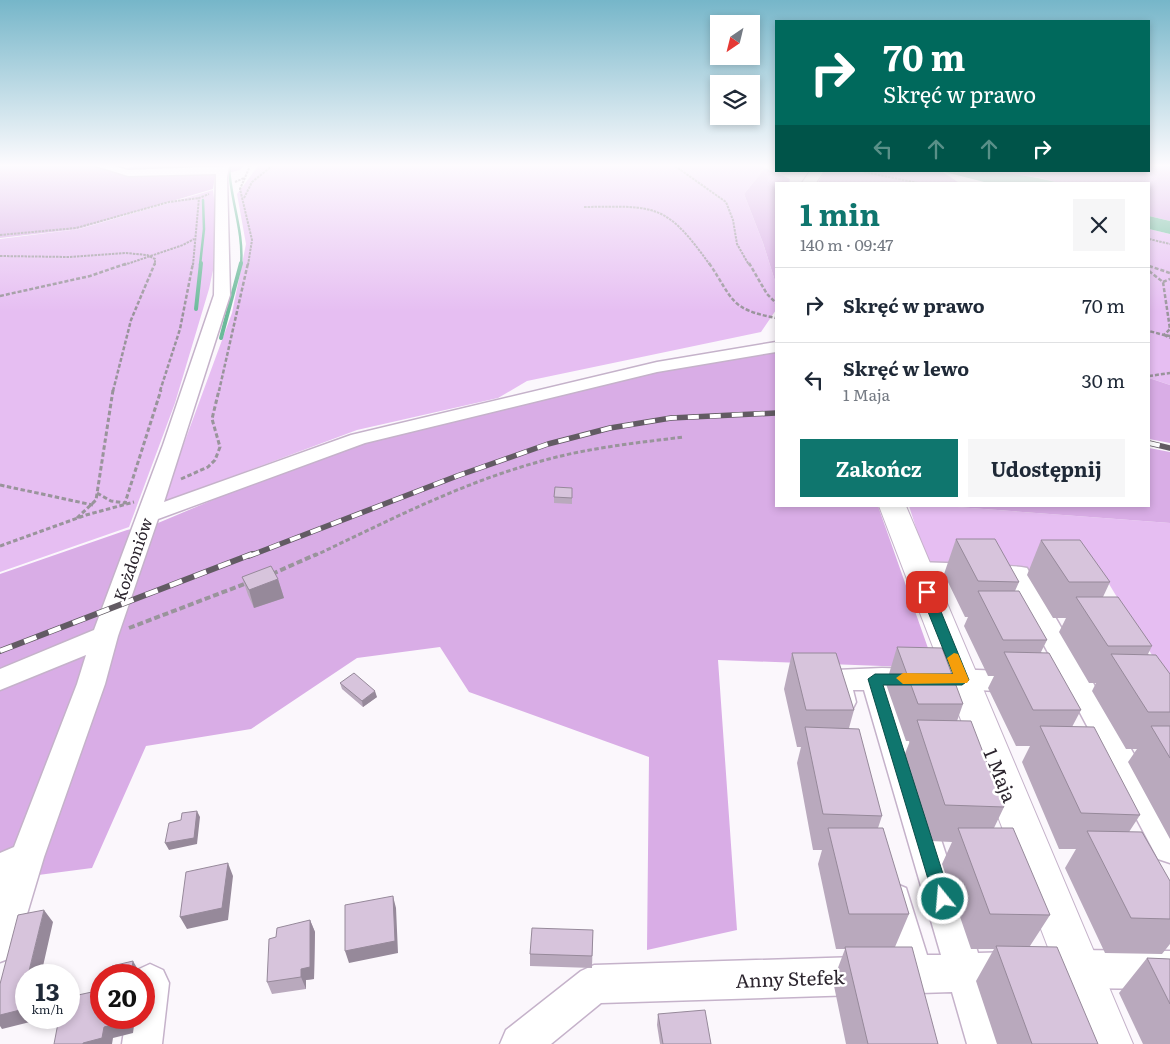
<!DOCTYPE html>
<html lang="pl">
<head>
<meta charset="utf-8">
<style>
	:root { --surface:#fff; --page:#f6f6f7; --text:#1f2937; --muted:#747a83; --line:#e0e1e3; --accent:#0f766e }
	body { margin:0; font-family:Literata,serif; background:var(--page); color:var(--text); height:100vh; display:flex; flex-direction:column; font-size:19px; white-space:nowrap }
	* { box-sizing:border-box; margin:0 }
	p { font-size:16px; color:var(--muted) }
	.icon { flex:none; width:28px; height:28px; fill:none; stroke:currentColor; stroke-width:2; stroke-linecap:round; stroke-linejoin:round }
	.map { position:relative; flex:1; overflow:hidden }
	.side { position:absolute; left:775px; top:182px; width:375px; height:325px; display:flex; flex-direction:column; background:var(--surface); border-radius:0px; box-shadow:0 2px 8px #0003 }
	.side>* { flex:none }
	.guide { position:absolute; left:775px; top:20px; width:375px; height:152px; border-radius:0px; box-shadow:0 2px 8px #0003; background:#00695c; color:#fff; overflow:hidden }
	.needle { width:32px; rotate:215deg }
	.fabs { position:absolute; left:710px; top:15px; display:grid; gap:10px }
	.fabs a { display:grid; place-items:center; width:50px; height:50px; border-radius:0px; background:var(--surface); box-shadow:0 2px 8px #0003; font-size:25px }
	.speed { position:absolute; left:15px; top:964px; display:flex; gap:10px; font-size:25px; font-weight:700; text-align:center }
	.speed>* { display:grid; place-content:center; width:65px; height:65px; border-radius:50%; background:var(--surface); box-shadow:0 2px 8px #0003; line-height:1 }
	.speed small { font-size:12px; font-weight:400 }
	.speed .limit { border:8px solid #d22; background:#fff; color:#111 }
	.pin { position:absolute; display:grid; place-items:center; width:42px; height:42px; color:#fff; margin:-21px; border-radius:10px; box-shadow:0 2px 8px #0006 }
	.me { position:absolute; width:55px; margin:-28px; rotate:343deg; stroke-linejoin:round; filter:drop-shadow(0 0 4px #0008) }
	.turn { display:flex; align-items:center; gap:18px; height:105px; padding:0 25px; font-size:22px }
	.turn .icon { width:65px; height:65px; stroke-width:2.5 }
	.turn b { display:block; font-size:35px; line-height:42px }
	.lanes { display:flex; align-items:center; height:48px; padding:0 25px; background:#0003; justify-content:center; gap:25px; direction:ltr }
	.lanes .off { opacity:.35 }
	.round { display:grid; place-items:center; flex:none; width:52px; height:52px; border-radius:0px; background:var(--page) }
	.summary { display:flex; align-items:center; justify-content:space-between; height:85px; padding:0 25px }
	h1 { font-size:30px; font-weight:700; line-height:38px; color:var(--accent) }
	.cta { display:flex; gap:10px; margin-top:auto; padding:10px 25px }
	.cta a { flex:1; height:58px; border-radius:0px; background:var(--accent); color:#fff; font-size:20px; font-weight:700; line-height:58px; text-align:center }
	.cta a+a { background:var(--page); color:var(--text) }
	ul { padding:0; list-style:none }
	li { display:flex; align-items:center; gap:15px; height:75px; padding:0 25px; border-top:1px solid var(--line) }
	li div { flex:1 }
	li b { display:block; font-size:19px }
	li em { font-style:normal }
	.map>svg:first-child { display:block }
</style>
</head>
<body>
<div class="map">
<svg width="1170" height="1044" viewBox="0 0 1170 1044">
	<rect width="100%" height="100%" fill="#fbf7fc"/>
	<path fill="#e6bef2" d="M258,166h503l4,2 -21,26 19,49 13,41v26l-15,22 -234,49 -29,17 -141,32 -198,74 20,-47 53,-144 14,-69 -9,-50z
		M213,190l4,34 -1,32 -7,33 -34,114 -46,124 -129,45v-333l79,-10z
		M1149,229l21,5v151l-21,-7z
		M909,506h35l226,17v162l-67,-111 -175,-9z"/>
	<path fill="#d9ade6" d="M0,166h115l8,3 14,-3h106l-3,4 -25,6 -2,13 -135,40 -78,9z
		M1149,166h21v55l-21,-5v-32h-87l-21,-6 -52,-7h160z
		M765,168l25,11 -1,5h-13v100l-13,-41 -19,-49z
		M825,171h116l20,13h-144z
		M776,351v155h102l57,162 -217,-8 19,270 -90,20 2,-193 -180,-65 -29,-45 -83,11 -106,71 -105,17 -54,122 -92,12v-306l127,-44 31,-7 121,-51 84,-29 294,-72z
		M1149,378l21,7v58l-21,-4z
		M1149,448l21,4v71l-226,-17h205z"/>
	<path fill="#6bba9a" d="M941,171c41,0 81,1 121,13h-70z
		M1149,216l21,5v13l-21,-5z"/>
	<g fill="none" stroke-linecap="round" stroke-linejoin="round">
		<path stroke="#6bba9a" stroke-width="2.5" d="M229,166c1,33 15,65 12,99
			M200,265l4,-36 -1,-29"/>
		<path stroke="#6bba9a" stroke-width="4" d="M196,309l5,-46
			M221,338l20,-75"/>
		<defs>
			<path id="minor" d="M96,166h18l14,4 101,-4 -2,11 3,118 -66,207 187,-67 306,-73 119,-20v10l-119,20 -292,71 -207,76 -40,117 -13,48 -61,173 -26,87 -5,13 -13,5v-109l14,-6 63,-163 9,-29 -86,35v-21l94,-39 69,-185 51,-150 2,-121 -88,2z
				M917,562l58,2c16,4 34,0 52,4l143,249v46l-12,-4 -88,-165 -120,-5 -10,-3 -4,-7 4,-7 10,-3 109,4 -49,-91c-11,-1 -25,-5 -35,-2l-58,-2 -9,-2 -3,-6 3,-6z
				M882,668l36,1 10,3 4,7 -4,7 -10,3h-26l86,264 34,-1 13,6 6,13 -6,13 -13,6h-23l18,54h-40l-15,-52 -351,11 -50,41h-51l6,-14 75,-59 13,-6 297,-9 -14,-56 5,-12 12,-5 12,5 21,67h14l-77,-265h-11l3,12 -4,8 -10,3 -10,-3 -10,-29 4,-7 10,-4z
				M1071,950l99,1v38l-99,-1 -13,-6 -6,-13 6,-13z
				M150,964l13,6 6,13 -7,61h-40l4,-26h18v-43h-9l2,-5z"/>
			<path id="major" d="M810,171h14l-9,13h-14z
				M879,506h27l227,538h-48z"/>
		</defs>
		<use href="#minor" stroke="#c5b2ca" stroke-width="3"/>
		<use href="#major" stroke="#c5b2ca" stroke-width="2"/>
		<path stroke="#99949b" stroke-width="2" stroke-dasharray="2.5 1" stroke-linecap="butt" d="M675,166l51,36 7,18 4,24 12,21
			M864,172l59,12
			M235,182l9,-4
			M244,198l8,-16 20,-16
			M584,207c72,-1 82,-4 126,58
			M0,235l76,-7 93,-26 30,-4
			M1149,239l21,5
			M0,256l70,1 56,-4 21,2 8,4v6
			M124,265l59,-20 11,-6
			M193,265l6,-67 10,-4
			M248,265l4,-25 -12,-51 10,-23"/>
		<path stroke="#99949b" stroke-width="2.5" stroke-dasharray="4 2" stroke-linecap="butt" d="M709,263c25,37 20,46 67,55
			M749,263l18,31 9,9
			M1149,266l21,7
			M1149,271l14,11 7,47 -6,6 -15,-4
			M1163,282l7,-3
			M0,296l90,-20 38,-13
			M1170,336l-6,-1 6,3
			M1149,376l21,-3
			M113,391l18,-71 24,-57
			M160,391l20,-62 13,-66
			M219,391l29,-128"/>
		<path stroke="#99949b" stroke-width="3" stroke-dasharray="4.5 2.5" stroke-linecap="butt" d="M181,479l27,-12 7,-7 5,-13 -8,-28 7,-29
			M0,485l93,20
			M97,493l14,8 14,2 36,-113
			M77,518l19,-18 17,-110
			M0,546l86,-31 48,-13
			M314,556c74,-35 145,-72 224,-94 48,-14 97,-19 146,-25"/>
		<path stroke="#99949b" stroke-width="4" stroke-dasharray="6 3" stroke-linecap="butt" d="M272,574l45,-20
			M129,628l118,-45"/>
		<use href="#minor" fill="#fff" fill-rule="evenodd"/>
		<use href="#major" fill="#fff" fill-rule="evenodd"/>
		<defs>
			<path id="rail-far1" d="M1149,443l21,5
				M249,556l208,-80 91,-32 62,-16 61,-10 105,-5"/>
			<path id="rail" d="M0,651l252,-97"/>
		</defs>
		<use href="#rail-far1" stroke="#625b63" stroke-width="5.5"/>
		<use href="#rail" stroke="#625b63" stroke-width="6"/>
		<use href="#rail-far1" stroke="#fff" stroke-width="4" stroke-dasharray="11" stroke-linecap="butt"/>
		<use href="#rail" stroke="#fff" stroke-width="4.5" stroke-dasharray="13" stroke-linecap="butt"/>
	</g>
	<path fill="#b9a9bd" d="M572,488v16l-18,-1v-6z
		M956,539l63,43 -4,9 32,49 -6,12 40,58 -9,17 68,88 -11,17 41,49v63l-8,10 -57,-1 -40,-85 11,-19h-17l-37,-87 8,-16h-14l-28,-58 6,-12h-6l-24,-50 4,-9h-3l-21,-43z
		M1041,540l69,42 -7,15 49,49 -4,8 22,20v165l-42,-77 9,-13h-11l-34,-58 4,-8h-7l-30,-51 7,-14h-13l-26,-43z
		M242,577l36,2 6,19 -30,10 -6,-13z
		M897,647l66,57 -6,17 47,86 -10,21 56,87 -20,31 68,98h-101l-21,-63 18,-32h-23l-29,-85 10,-22 -22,-1 -26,-85 6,-15h-4l-20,-57z
		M792,653l62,57 -5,18 33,88 -4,12 31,86 -14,33 43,97h-92l-13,-63 12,-32h-9l-18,-85 4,-14h-9l-16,-87 4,-16h-4l-13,-58z
		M340,683l37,14 -14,10 -21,-18z
		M310,920l5,12 -1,47 -8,1v9l-34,5 -5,-12 9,-45z
		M593,930l-1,38 -62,-2v-12z
		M1147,958l23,1v85h-27l-24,-51z
		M658,1014l53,30h-51l-3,-19z"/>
	<path fill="#96899a" d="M278,579l6,19 -30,10 -5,-18z
		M375,691l2,6 -14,10 -1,-6z
		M197,811l3,6 -3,27 -28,6 -4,-7z
		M228,863l5,13 -5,44 -41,9 -7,-12z
		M393,896l3,12 2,45 -49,10 -4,-12z
		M44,910l9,12 -12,53h-13z
		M310,920l5,12 -1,47 -8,1v9l-5,-12v-8z
		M133,961l7,12v2h-9z
		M26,983v35h5l-1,4 -28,7 -2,-3v-11z
		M125,1018h10l-2,15 -20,5 -1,6h-29v-1l21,-16z"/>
	<path fill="#d7c4dc" stroke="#96899a" d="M555,487l17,1v10l-18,-1z
		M956,539h39l24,43 -41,-1z
		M1041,540h39l30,42h-41z
		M271,566l7,13 -29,11 -7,-13z
		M978,591h41l28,49h-44z
		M1076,597h42l34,49h-44z
		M897,647l45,1 21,56h-45z
		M1004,652l45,1 32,57h-48z
		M792,653h44l18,57h-48z
		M1111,654l45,1 14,19v38h-22z
		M354,673l21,18 -13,10 -22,-18z
		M917,720l54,1 33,86 -59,-2z
		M1040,726l54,1 46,88 -59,-2z
		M1151,726h19v32z
		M805,727l54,2 23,87 -59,-2z
		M197,811l-3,27 -29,5 4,-20 12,-3 1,-7z
		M828,828h55l26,86h-60z
		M958,828h55l37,87 -60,-1z
		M1087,831l55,1 28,49v38l-39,-1z
		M228,863l-6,45 -42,9 6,-45z
		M393,896l2,45 -50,10v-46z
		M44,910l-16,65h-2v8l-6,27 -20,5v-31l18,-69z
		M310,920v47l-9,2v8l-34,5 2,-43 7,-2 1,-9z
		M532,928l61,2 -1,26 -62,-2z
		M996,946l61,1 41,97h-66z
		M845,947h67l26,97h-70z
		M1147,958l23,1v45z
		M133,961l-2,14h-21l2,-9z
		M101,990v28h24v3l-21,6 -2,11 -19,5v1h-29l5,-26h10v-21z
		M705,1010l6,34h-48l-5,-30z"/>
	<linearGradient id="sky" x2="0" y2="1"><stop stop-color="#76b6c9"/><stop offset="0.53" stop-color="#fdfbfe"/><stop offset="1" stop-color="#fdfbfe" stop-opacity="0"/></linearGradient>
	<rect width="1170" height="312" fill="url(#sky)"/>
	<path fill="#0f766e" stroke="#0a4d48" d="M927,587l6,5 36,88 -7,5h-79l68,214 -2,6 -6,2 -7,-2 -2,-6 -66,-220 7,-5h78l-33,-82z"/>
	<path fill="#f59e0b" d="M954,653l4,1 11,26 -2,3 -64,1 -7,-6 7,-5 50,1 -6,-16z"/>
	<g text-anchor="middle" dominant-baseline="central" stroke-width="5" stroke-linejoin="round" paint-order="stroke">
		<g font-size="16" fill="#2c252e" stroke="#fff">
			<text transform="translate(132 559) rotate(-71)">Kożdoniów</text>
		</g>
		<g font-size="19" fill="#2c252e" stroke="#fff">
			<text transform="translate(1001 775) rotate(68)">1 Maja</text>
			<text transform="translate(790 978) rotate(-2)">Anny Stefek</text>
		</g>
	</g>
</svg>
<div class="fabs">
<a><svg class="needle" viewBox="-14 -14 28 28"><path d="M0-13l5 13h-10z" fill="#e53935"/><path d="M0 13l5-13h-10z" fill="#747a83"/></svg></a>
<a><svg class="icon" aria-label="layers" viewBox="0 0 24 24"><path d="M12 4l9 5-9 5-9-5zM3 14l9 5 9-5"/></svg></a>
</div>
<div class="speed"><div>13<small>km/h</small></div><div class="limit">20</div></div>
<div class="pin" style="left:927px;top:592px;background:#d93025"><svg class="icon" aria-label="arrive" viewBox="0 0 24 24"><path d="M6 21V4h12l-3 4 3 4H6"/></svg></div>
<svg class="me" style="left:943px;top:899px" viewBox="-20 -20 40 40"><circle r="17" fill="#0f766e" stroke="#fff" stroke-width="3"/><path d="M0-11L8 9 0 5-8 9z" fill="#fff"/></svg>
<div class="guide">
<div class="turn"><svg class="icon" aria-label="right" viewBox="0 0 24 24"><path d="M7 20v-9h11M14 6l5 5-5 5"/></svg><div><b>70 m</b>Skręć w prawo</div></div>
<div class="lanes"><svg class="icon off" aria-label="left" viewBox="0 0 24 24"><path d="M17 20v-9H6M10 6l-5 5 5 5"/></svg><svg class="icon off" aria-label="ahead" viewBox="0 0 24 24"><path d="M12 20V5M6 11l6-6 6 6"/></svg><svg class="icon off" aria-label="ahead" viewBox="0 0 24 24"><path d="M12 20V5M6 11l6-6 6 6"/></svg><svg class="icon" aria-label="right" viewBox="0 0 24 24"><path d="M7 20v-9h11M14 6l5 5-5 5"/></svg></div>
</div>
<section class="side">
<div class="summary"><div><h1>1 min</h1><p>140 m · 09:47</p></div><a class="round"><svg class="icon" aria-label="close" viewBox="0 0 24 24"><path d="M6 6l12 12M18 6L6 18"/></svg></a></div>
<ul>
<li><svg class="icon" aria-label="right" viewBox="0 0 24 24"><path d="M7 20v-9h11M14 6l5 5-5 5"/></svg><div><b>Skręć w prawo</b></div><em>70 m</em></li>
<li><svg class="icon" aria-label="left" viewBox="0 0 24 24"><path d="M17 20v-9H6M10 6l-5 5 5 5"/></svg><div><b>Skręć w lewo</b><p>1 Maja</p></div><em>30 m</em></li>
</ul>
<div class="cta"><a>Zakończ</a><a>Udostępnij</a></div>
</section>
</div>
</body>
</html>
